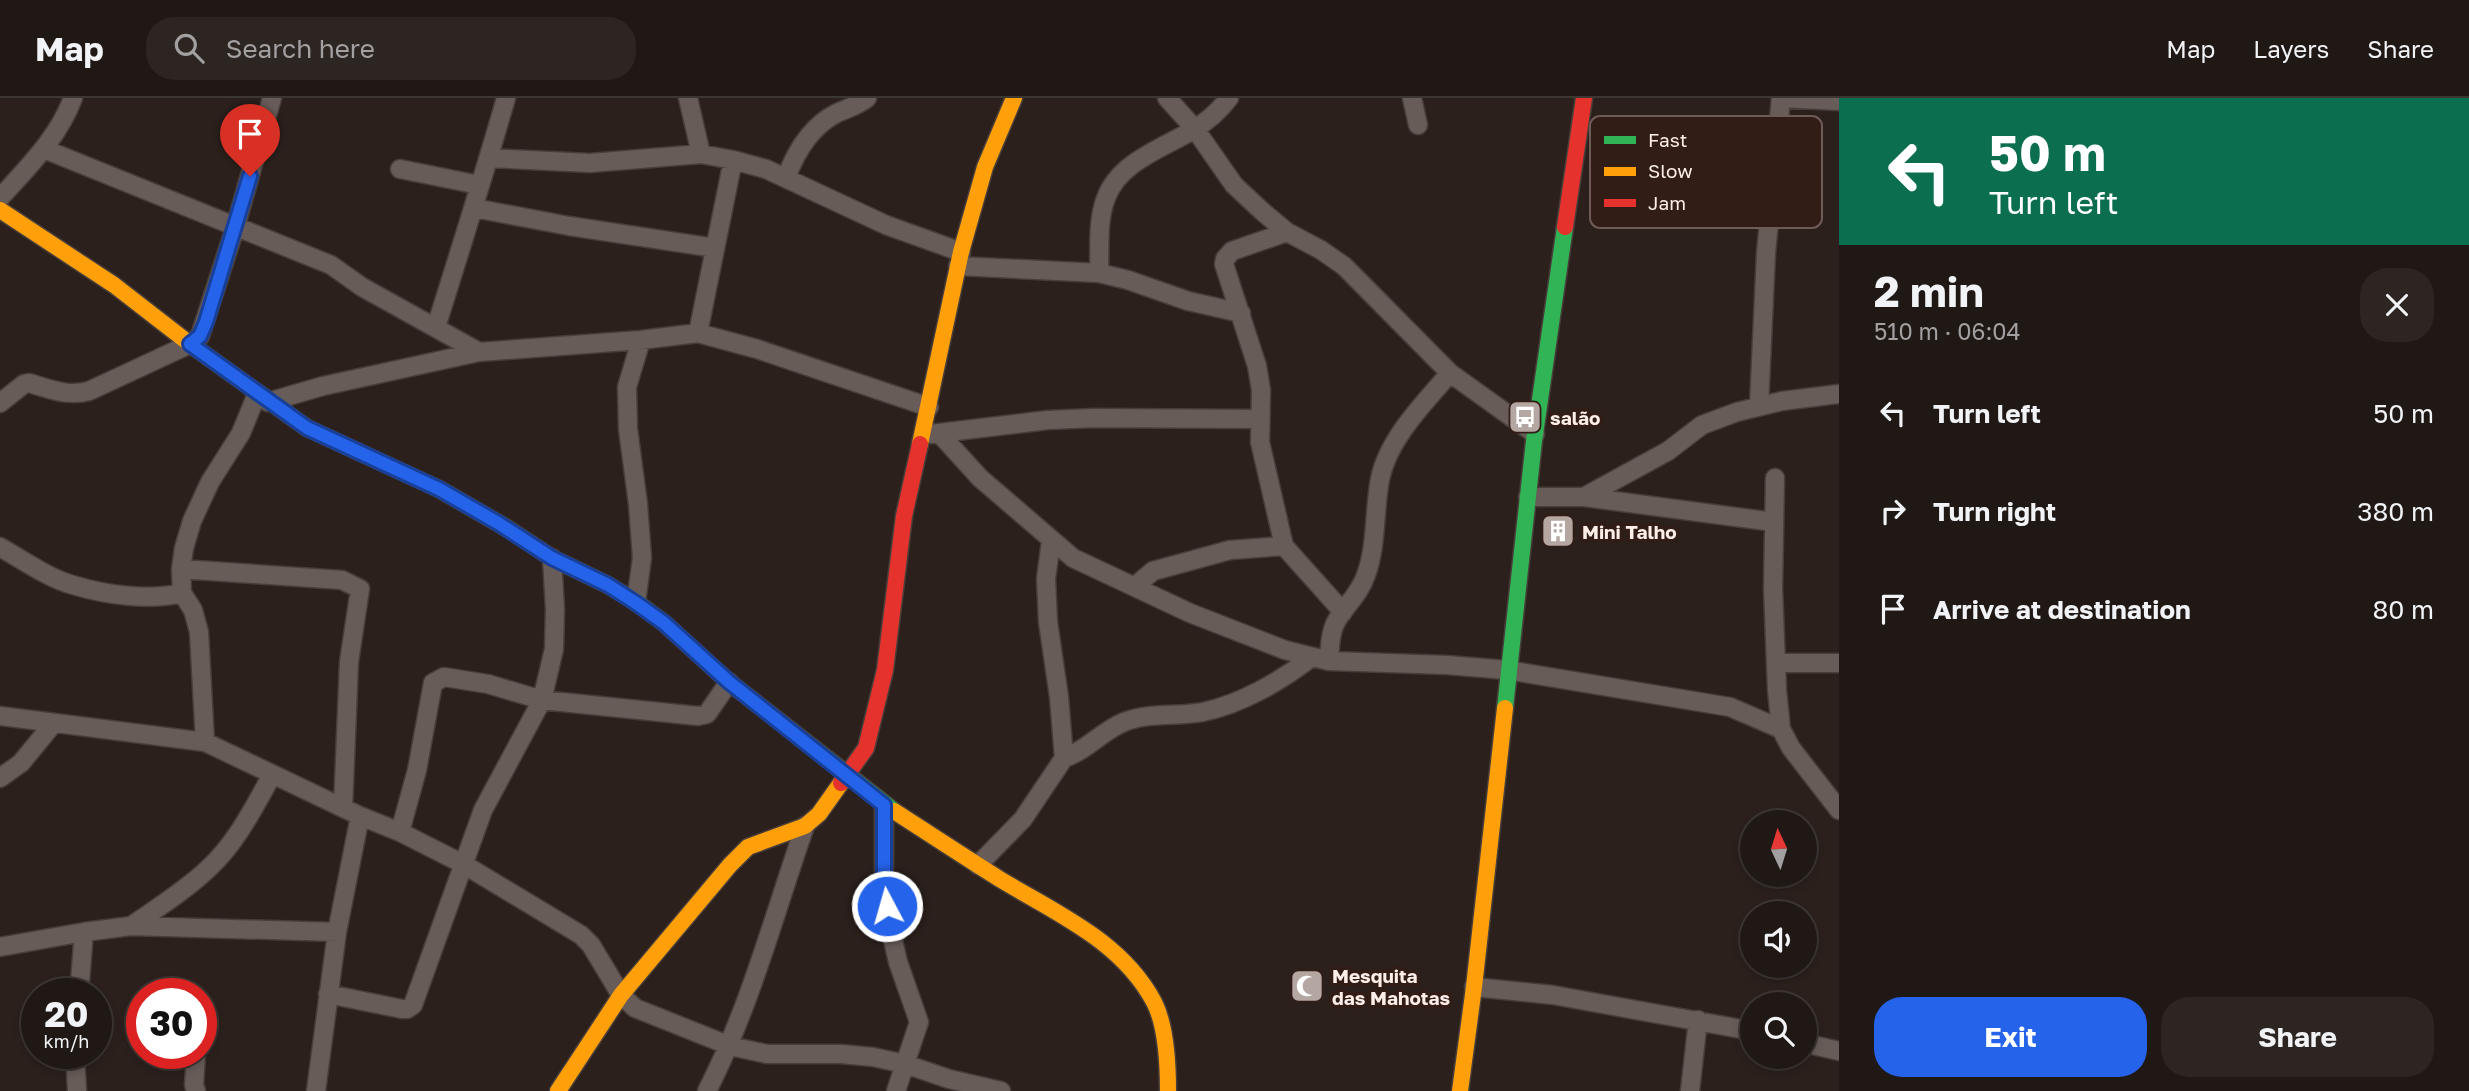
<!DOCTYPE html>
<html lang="en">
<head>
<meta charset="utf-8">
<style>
	:root { --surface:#201815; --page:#2d2522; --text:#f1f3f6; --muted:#a2a0a0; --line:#3d3734; --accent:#2563eb }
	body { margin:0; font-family:"Golos Text",sans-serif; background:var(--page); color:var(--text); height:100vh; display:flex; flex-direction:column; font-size:26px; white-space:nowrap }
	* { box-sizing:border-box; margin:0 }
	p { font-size:23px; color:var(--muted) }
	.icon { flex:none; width:38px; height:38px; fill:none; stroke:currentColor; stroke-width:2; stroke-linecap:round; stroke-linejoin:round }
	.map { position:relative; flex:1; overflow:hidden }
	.drawer { display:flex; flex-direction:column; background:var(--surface); width:630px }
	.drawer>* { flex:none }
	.guide { background:#0b6e4f; color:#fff; overflow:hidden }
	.needle { width:46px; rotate:356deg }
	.controls { position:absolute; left:1740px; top:712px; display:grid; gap:14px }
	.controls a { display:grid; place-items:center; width:77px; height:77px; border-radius:50%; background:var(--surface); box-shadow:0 4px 10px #0003,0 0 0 2px var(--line); font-size:35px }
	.speed { position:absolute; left:21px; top:880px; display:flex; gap:14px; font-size:35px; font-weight:700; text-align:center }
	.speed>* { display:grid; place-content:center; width:91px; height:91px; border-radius:50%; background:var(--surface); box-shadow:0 4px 10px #0003,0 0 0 2px var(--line); line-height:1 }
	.speed small { font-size:18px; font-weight:400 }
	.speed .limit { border:10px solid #d22; background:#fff; color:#111 }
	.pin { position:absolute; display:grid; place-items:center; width:60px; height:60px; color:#fff; margin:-72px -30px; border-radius:50% 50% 50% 0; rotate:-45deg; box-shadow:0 0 7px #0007 }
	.pin .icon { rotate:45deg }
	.me { position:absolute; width:77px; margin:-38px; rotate:354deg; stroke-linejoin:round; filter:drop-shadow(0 0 5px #0008) }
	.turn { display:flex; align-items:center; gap:24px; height:147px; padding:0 35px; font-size:32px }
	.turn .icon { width:91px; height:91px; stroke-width:2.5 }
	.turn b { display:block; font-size:49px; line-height:60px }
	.round { display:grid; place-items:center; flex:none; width:74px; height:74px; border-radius:28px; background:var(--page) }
	.headline { display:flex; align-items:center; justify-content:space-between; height:119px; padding:0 35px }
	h1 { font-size:42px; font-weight:700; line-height:52px }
	.action { display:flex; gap:14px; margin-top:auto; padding:14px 35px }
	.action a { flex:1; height:80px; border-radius:28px; background:var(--accent); color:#fff; font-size:28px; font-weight:700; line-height:80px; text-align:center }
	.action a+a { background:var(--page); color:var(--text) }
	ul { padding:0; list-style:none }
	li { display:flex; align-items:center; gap:21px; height:98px; padding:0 35px }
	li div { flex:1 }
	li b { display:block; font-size:26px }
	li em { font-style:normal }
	header { display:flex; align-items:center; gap:42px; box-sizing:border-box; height:98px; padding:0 35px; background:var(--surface); border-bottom:2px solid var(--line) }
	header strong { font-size:33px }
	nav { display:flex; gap:38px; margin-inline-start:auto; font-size:24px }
	.search { width:490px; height:63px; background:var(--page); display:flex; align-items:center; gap:18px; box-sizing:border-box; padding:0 24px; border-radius:28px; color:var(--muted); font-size:26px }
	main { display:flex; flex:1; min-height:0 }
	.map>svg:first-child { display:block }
</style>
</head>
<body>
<header>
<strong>Map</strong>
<div class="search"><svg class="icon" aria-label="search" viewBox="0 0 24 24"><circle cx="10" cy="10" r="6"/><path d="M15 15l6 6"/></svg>Search here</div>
<nav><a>Map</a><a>Layers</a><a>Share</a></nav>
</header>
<main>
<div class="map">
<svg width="1839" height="993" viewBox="0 0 1839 993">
	<rect width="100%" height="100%" fill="#2b201c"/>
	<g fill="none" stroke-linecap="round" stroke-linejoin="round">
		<defs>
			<path id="street" d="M688,0l13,56
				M1167,0l28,31 39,56 29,27 24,20 34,18 23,16 106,107 85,61
				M1412,0l6,27
				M1781,0l58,3
				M44,51l287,116 31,22 117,65
				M489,60l101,5 111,-9 32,6 33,9 120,56 75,27
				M733,62l-35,173 59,16 172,58
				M400,71l79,16
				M786,80c10,-27 25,-52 51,-65 11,-5 20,-7 30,-15
				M0,100c28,-31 58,-60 73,-100
				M474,110l95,18 146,22
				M958,168l141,7 29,7 60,21 53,12
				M1099,175c1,-25 -2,-52 7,-75 13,-36 57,-50 87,-68 13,-8 27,-20 36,-32
				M436,229c24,-76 48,-152 70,-229
				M268,304l55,-16 156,-34 162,-12 57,-7
				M0,305l24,-19 5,-1c21,6 38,14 60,8l101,-47 10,-8 35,-108 37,-130
				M1759,308l7,-153 15,-155
				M931,336l117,-14 46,-2 165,1
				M940,336l40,44 93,80 117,55 95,37 44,11 118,4 60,5 223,37 51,22
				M1775,380l-2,110 4,102 4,39 10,19 48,62
				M1528,399h56l84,-46 34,-26 35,-13 45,-11 57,-7
				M1584,399l190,25
				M1284,448l59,66
				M0,449c23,13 48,31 73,38 33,10 76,16 109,8
				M181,471l161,11 18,9 -11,73 -6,146
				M1134,489l19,-16 77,-21 54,-4 -24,-104 1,-52 -4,-24 -33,-102 1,-5 7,-8 55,-19
				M636,504l6,-44 -4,-54 -10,-75 -1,-42 14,-47
				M1329,563c1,-14 1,-29 8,-41 10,-16 23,-27 29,-45 11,-30 8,-65 14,-96 8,-40 44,-76 70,-106
				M1777,565h62
				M0,618l205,26 155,74 40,16 63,32 118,71 10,10 30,50 14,13 95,38 37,8h74l32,3 32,7 44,15 52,12
				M205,644l-6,-110 -6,-22 -11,-17 -1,-24 3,-21 8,-27 18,-39 31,-49 16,-39
				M1064,660c22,-7 38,-27 60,-36 25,-10 53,-5 79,-10 38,-8 78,-31 109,-55
				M0,680l21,-15 32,-39
				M884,707v80l6,42 8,35 21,60 -23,69
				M400,734l17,-62 16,-87 11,-6 44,7 54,16 156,16 9,-2 22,-32
				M978,767l45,-46 41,-61 -5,-61 -11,-75 -2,-43 5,-38
				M131,828c26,-18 55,-36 78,-58 28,-26 45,-61 63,-93
				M0,849l84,-15 47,-6 206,6
				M1474,889l79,8 199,36
				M79,896l5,-62
				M328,896l74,15h5l6,-4 70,-195 59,-110 12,-51 1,-40 -3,-51
				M1804,945l35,8
				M75,956l2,37
				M196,956l-2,31 2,6
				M316,993l21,-159 23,-116
				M707,993c43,-84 67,-176 98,-265
				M1690,993l8,-71"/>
			<path id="fast" d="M505,429l47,31 56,27 28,17 28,21 65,59 165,129
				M1505,610l29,-267 31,-214"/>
			<path id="slow" d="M0,112l114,75 76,59 117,84 132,61 66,38
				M920,346l41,-192 24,-85 29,-69
				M894,713c34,22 69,45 104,67 57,35 123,62 156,124 12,23 14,63 14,89
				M558,993l63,-96 109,-130 18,-18 57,-21 14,-12 22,-31
				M1460,993l14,-104 31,-279"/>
			<path id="jam" d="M1565,129l19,-129
				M841,685l25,-35 19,-78 19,-154 16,-72"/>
		</defs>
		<use href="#street" stroke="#473e3a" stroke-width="21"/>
		<use href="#fast" stroke="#473e3a" stroke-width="19"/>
		<use href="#slow" stroke="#473e3a" stroke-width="19"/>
		<use href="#jam" stroke="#473e3a" stroke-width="19"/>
		<use href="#street" stroke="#685c58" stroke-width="18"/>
		<use href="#fast" stroke="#30b455" stroke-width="16"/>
		<use href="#slow" stroke="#ff9f0a" stroke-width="16"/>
		<use href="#jam" stroke="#e5322d" stroke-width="16"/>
	</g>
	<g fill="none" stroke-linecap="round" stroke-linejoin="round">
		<defs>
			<path id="route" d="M250,78l-44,146 -6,14 -10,8 117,84 132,61 59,34 54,35 56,27 28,18 28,20 65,59 155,123v80l3,21"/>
		</defs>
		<use href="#route" stroke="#184099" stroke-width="18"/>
		<use href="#route" stroke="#2563eb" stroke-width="12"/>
	</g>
	<defs>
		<symbol id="bus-square" viewBox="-11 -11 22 22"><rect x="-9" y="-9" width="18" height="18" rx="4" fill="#b4a6a1" stroke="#311c16"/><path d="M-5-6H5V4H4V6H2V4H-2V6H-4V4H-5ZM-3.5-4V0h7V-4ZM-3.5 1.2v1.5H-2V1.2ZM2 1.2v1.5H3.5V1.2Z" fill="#fff"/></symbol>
		<symbol id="building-square" viewBox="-11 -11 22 22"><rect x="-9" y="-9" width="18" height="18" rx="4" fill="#b4a6a1" stroke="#311c16"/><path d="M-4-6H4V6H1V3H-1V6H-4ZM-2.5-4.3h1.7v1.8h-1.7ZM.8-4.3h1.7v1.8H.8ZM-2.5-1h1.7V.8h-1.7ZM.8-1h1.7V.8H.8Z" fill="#fff"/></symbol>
		<symbol id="mosque-square" viewBox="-11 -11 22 22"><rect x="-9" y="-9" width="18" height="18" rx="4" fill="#b4a6a1" stroke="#311c16"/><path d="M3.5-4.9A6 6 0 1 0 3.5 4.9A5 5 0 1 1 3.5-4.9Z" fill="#fff"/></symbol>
	</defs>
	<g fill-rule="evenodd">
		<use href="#bus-square" x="1506" y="300" width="38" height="38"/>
		<use href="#building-square" x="1539" y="414" width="38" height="38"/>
		<use href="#mosque-square" x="1288" y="869" width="38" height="38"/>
	</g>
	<g text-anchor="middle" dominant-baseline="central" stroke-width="7" stroke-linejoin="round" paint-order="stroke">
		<g font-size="19" font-weight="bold" fill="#fdeee9" stroke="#311c16" text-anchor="start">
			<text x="1550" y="319">salão</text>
			<text x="1582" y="433">Mini Talho</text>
			<text x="1332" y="877">Mesquita<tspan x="1332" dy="22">das Mahotas</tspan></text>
		</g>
	</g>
	<rect x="1590" y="18" width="232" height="112" rx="10" fill="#311c16" stroke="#6e5b55" stroke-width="2"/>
	<rect x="1604" y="38" width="32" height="8" fill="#30b455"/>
	<rect x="1604" y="69" width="32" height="9" fill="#ff9f0a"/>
	<rect x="1604" y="101" width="32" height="8" fill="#e5322d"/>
	<g font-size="19" fill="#fdeee9">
		<text x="1648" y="49">Fast</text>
		<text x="1648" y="80">Slow</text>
		<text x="1648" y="112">Jam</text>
	</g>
</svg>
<div class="controls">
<a><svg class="needle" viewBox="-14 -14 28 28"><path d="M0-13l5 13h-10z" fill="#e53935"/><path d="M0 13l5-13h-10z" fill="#a2a0a0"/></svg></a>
<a><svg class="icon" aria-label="sound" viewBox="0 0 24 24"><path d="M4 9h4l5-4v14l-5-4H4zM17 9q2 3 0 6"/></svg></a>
<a><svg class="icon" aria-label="search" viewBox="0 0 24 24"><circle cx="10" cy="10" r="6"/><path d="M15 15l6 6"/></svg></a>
</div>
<div class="speed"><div>20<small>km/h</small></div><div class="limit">30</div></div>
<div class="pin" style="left:250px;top:78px;background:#d93025"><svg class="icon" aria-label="arrive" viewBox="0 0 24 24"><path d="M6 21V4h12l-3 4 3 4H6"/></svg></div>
<svg class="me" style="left:887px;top:808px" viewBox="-20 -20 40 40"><circle r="17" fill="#2563eb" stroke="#fff" stroke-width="3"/><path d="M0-11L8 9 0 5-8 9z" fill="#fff"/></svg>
</div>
<section class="drawer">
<div class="guide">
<div class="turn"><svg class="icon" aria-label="left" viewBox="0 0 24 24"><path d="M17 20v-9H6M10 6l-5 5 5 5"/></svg><div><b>50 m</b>Turn left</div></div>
</div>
<div class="headline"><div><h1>2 min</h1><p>510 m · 06:04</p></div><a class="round"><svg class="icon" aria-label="close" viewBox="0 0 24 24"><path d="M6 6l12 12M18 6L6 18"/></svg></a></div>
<ul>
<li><svg class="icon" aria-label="left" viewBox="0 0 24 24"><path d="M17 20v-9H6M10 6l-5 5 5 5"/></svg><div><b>Turn left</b></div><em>50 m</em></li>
<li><svg class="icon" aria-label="right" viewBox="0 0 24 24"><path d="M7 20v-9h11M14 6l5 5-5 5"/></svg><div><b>Turn right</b></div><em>380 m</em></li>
<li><svg class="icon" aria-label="arrive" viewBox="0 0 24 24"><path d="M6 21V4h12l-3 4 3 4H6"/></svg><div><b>Arrive at destination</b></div><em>80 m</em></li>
</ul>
<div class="action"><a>Exit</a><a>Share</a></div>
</section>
</main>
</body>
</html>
